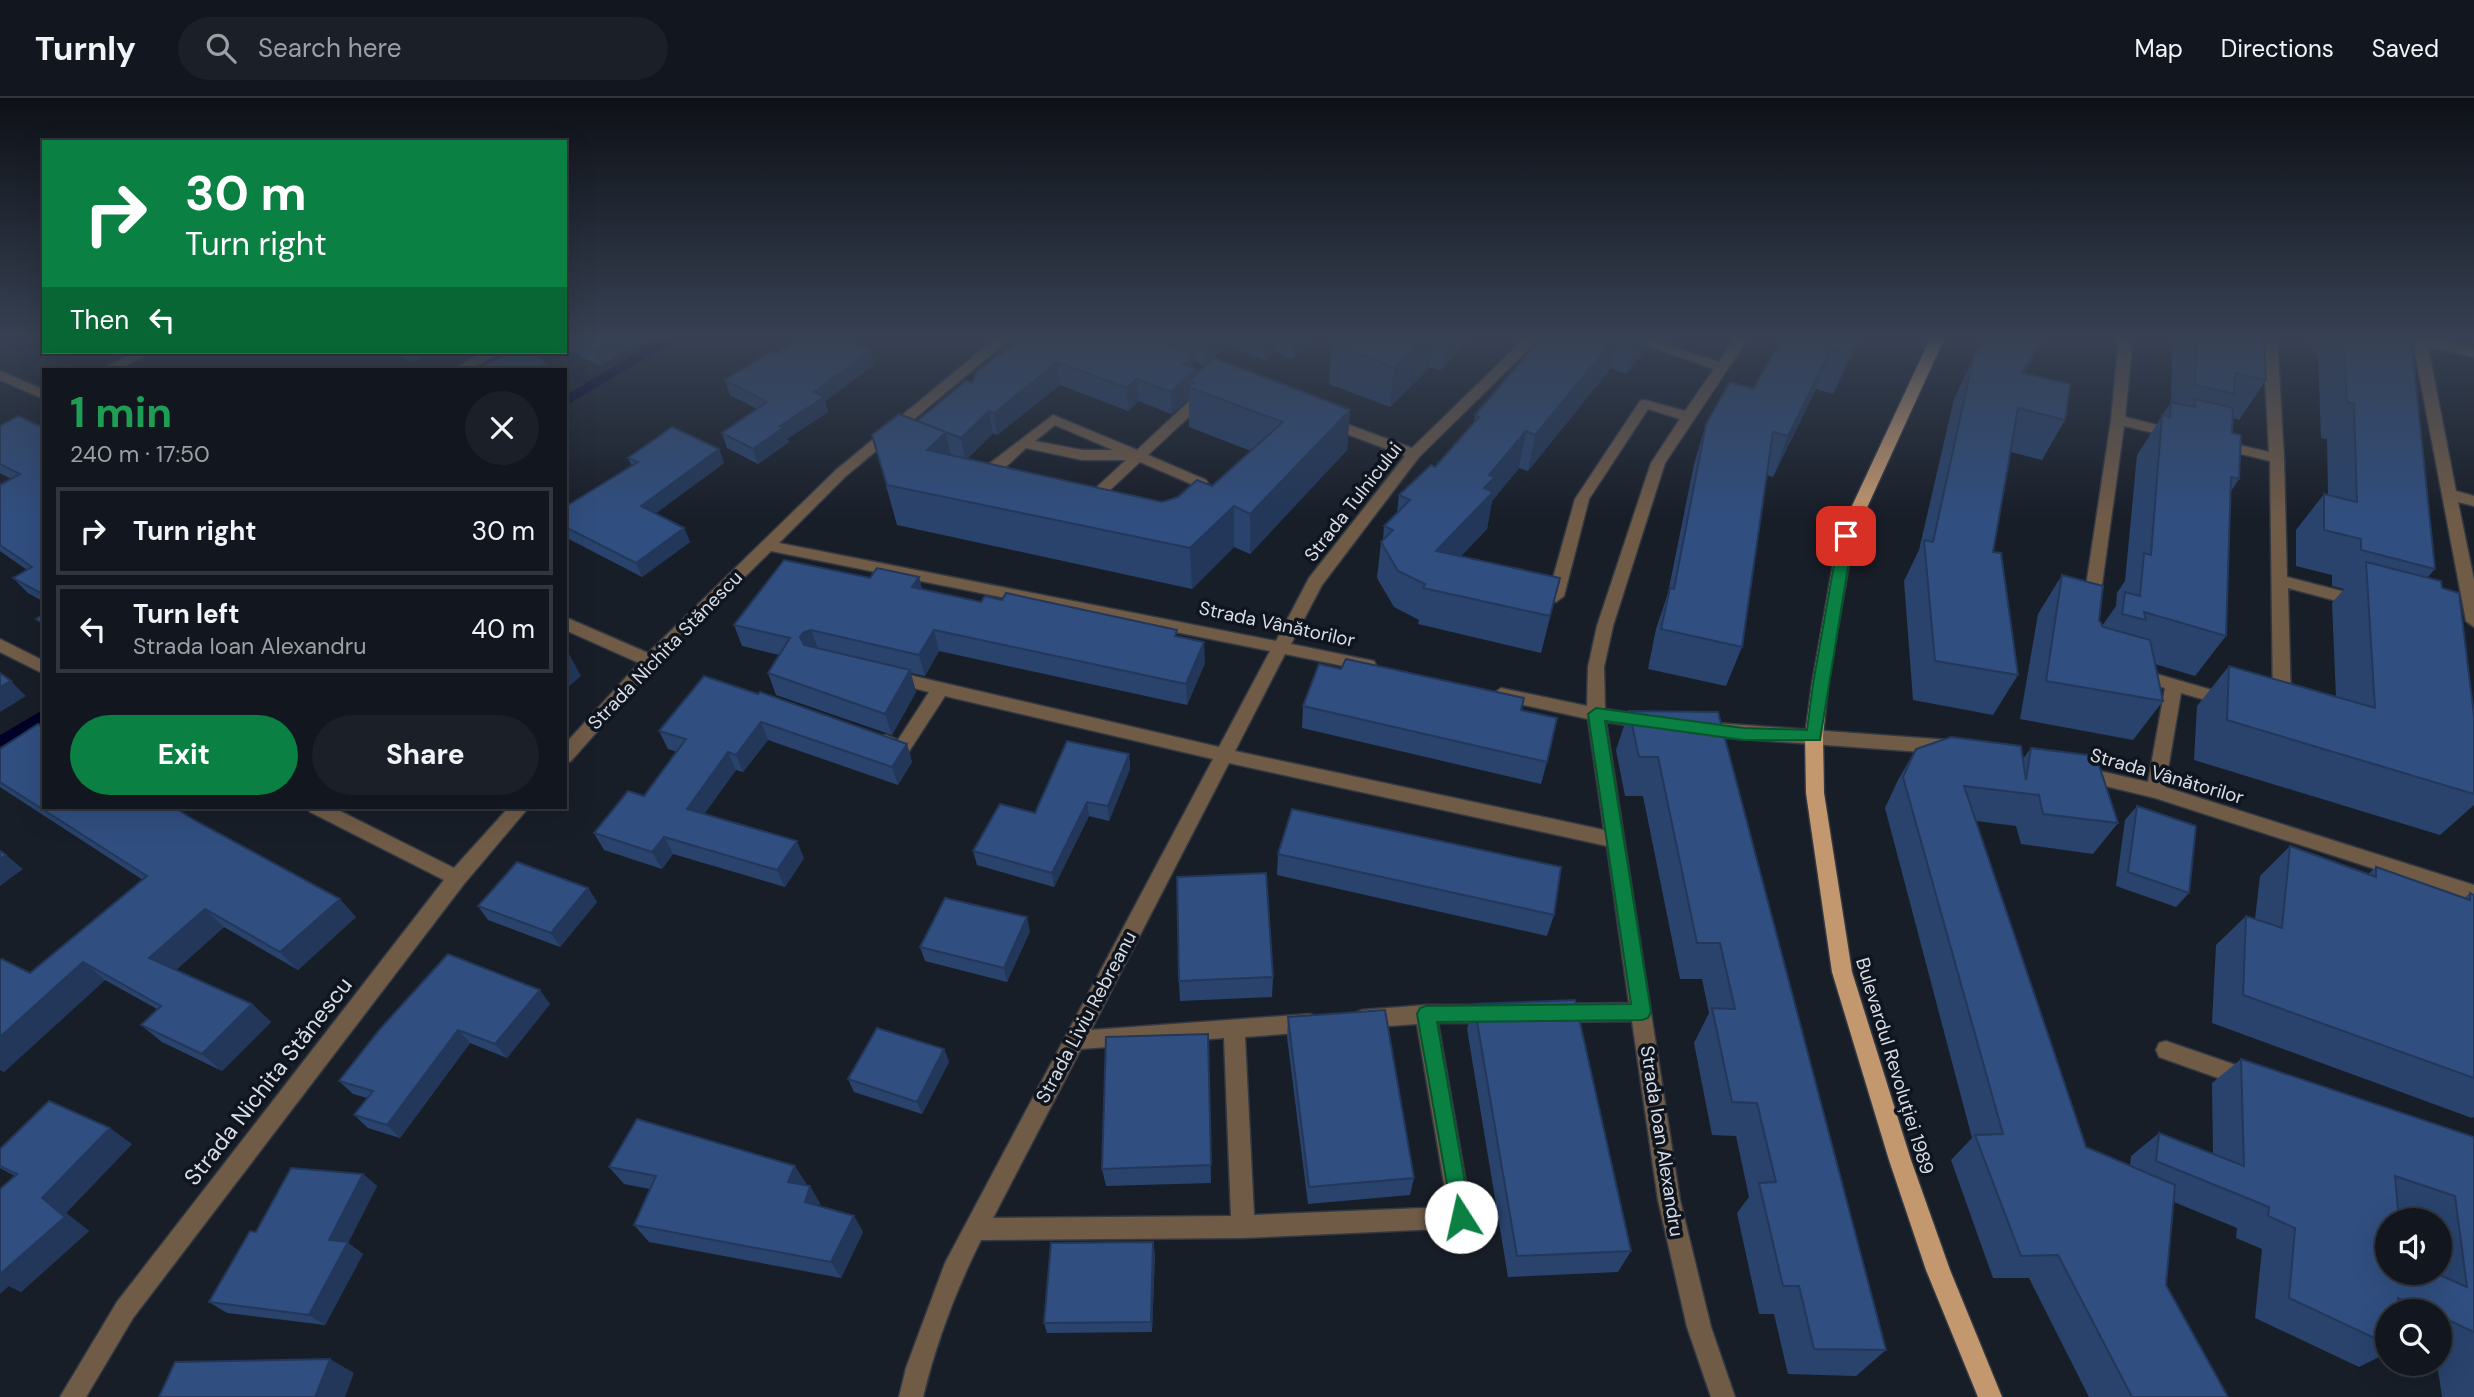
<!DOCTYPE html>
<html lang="en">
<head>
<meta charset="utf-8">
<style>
	:root { --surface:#12161e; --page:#1b1f27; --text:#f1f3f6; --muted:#9c9fa4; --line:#31353c; --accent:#0b8043 }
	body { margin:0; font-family:"DM Sans",sans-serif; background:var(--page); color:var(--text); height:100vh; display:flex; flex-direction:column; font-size:26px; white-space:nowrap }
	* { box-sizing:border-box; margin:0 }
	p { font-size:23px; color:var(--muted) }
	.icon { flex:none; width:38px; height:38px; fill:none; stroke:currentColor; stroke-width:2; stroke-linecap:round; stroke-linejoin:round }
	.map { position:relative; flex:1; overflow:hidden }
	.panel { position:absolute; left:42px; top:270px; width:525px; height:441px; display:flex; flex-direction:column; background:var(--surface); border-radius:0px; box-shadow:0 7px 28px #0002,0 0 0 2px var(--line) }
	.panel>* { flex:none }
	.top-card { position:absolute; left:42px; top:42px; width:525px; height:214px; border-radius:0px; box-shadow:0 7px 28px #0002,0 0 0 2px var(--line); background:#0b8043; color:#fff; overflow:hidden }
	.buttons { position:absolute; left:2375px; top:1110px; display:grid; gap:14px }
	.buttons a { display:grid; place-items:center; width:77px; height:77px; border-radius:50%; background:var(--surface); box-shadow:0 7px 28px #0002,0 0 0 2px var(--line); font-size:35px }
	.pin { position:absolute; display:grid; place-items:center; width:60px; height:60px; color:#fff; margin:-30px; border-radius:14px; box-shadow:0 4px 10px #0006 }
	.me { position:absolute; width:77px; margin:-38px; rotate:350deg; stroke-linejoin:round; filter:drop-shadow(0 0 5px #0008) }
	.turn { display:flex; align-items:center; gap:24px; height:147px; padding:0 28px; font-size:32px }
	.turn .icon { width:91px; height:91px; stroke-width:2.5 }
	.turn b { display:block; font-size:49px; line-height:60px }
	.then { display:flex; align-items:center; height:66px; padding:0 28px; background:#0003; gap:14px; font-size:26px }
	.round { display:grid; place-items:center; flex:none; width:74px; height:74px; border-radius:37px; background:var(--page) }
	.headline { display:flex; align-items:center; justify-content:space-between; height:119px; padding:0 28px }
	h1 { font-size:42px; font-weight:700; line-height:52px; color:#1e9e55 }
	.button { display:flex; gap:14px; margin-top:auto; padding:14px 28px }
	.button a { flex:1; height:80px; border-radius:42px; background:var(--accent); color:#fff; font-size:28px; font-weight:700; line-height:80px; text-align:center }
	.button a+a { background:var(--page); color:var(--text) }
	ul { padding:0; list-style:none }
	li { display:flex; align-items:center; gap:21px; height:88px; margin:0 14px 10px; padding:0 14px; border:4px solid var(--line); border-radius:0px }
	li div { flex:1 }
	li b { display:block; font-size:26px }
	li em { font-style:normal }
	header { display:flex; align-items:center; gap:42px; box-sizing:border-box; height:98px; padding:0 35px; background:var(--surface); border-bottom:2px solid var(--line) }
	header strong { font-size:33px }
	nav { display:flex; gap:38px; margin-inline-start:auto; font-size:24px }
	.search { width:490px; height:63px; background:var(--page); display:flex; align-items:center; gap:18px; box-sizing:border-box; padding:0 24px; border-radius:38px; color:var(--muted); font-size:26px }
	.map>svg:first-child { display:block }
</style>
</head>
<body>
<header>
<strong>Turnly</strong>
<div class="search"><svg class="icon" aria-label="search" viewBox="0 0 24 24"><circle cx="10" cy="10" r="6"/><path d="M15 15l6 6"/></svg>Search here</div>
<nav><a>Map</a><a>Directions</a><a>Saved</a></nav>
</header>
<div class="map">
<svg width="2474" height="1299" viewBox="0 0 2474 1299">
	<rect width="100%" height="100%" fill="#181e28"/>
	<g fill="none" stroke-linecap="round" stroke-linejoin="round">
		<path stroke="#000028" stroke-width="9" d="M565,303l107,-64"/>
		<path stroke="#000028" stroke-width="10" d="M0,643l44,-26"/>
		<defs>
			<path id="minor" d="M997,239h15l-166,139 -67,67 497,98 33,-63 96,-122 -82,-31v-6h10l79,29 114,-111h15l-122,120 -97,128 -31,59 83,17 2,4 -2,4 -6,2 -83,-17 -50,97 369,79 -16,-111 -87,-19 -8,-6 8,-6 86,18 1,-39 9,-41 54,-163 29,-44 -32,-10 -59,90 -25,97 -8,6 -8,-6 27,-97 65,-98 5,-1 40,11 29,-42 -92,-32h20l77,25 16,-25h14l-84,126 -52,163 -9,41 1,42 44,7 6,1 3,5 -3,5 -6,1 -43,-6 74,478 31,127 24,70h-24l-24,-70 -29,-127 -26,-179 -78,1 -7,-3 -3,-6 3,-6 7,-3 75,-1 -22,-157 -378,-83 -138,267 219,-16 7,3 3,6 -3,6 -7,3 -65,5 9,178 194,-8 -31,-183 -55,4 -7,-3 -3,-6 3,-6 7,-3 64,-5h69l7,3 3,6 -3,6 -7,3h-57l34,194 -3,8 -8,3 -218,10 -262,2c-25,50 -45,103 -58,157h-24l7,-29 39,-105 268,-504 -268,-63 -37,57 -6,2 -22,-8 -3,-5 3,-5 6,-2 12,5 31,-48 -43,-11 -2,-4 8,-6 327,76 51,-96 -499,-100 -115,114 -85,96 -6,2v-19l74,-81 -74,-33v-13l83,36 188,-183zM1224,940l7,178 -238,2 88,-169z
				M2119,239h14l-8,80 56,14 2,3 -7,4 -52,-12 -25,180 -8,6 -8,-6 28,-186z
				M2263,239h14l7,121 3,119 78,20 2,4 -8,6 -71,-19 3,115 -3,4h-12l-3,-4 -3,-242 -58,-14 -2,-3 7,-4 52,12z
				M2412,239h14l48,12v8l-46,-10 28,144 18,5v10l-16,-4 16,78v47l-8,-6z
				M135,254h17l-33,17h-17z
				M483,254h17l-29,17h-17z
				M0,273l44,19v9l-44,-19z
				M1204,293l7,4 -2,3 -61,57 58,25 2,3 -2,3h-10l-56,-24 -44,41 -5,2 -7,-5 2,-3 40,-37h-44l-56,-12c-14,12 -39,43 -56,26l2,-3 9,-1 72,-55 84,35 62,-58zM1055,327l58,25h-31l-47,-9z
				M0,541l44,22v13l-44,-22z
				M2136,570l100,29 3,4 -3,4 -6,2 -49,-14 -16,94 309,98v16l-319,-103 -79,-19 -3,-5 3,-5 6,-2 66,15 17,-94 -35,-10 -2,-4 2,-4z
				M1701,624l248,18 6,2 3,5 -3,5 -6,2 -248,-18 -6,-2 -3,-5 3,-5z
				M307,709h25l122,61 55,-61h20l-65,77 -331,434 -47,79h-26l57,-95 327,-422 -134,-68z
				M2166,943l90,31 4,7 -4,7 -7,3 -90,-32 -3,-7 3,-7z"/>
			<path id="major" d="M1931,239h14l-91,199 -26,148 -5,52 1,57 28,179 59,188 39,110 52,127h-24l-52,-127 -37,-110 -57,-188 -26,-179 -1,-57 7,-52 26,-148z"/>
		</defs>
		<use href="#minor" stroke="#333942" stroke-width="3"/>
		<use href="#major" stroke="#333942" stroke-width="3"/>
		<use href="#minor" fill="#705b47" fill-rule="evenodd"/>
		<use href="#major" fill="#c4986f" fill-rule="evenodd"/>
	</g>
	<path fill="#29436d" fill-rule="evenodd" d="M565,239h84l-50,29 -33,-18z
		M1023,239h294l-25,22 -17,-7 -10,8 -38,-15 -22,21 -12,-4 1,6 2,6 154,36 -3,40 -97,104 -16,-7 -42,42 -295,-64 -25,-90 45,-14 55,-38zM1060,287l68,26 10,-10 34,13 17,-15v28l62,24 -39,35 -50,16 -195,-43 26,-26 4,2z
		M1339,239h134l-33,34 -10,-4 -40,40 -61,-23 3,-40z
		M1542,239h108l-3,11 -21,26 -15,-6 -83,103 -9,-3 -27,33 -5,28 -26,27 99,22 -19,75 -123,-29 1,-4 -25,-13 -17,-29 4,-36 2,-2 1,-14 13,-13 2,-18 36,-28 39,-43 1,-9z
		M1783,239h77l-27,57 -17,-5 -43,88 -6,-2 -25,172 -16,39 -78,-17 8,-40 12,-36 26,-129 12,-40 47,-35z
		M2045,239l-21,37 41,46 -23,40 -31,-8 -18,100 25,123 -25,40 -80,-15 -9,-119 15,-31 35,-151 19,-40z
		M2173,239h91l2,43 -27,40 -6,-2 -1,15 7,46 -8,12 -5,145 -31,40 -40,-12 8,37 -30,39 -113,-21 18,-105 24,-39 40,51 14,-20 1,-13 8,-12 12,-126 34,-53z
		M2311,239h100l24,232 -8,9 15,10 32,128v89l-34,30 -246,-75 3,-54 32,-40 107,31 -4,-94 12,-14 -12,-3v-11l-36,-9v-36l28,-36 4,1 -1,-56 -6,-1 -3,-85 -6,-1z
		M871,252l3,15 -49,36 3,11 -41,27 2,3 -31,22 -31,-16 -5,-15 35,-24 -27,-14 -5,-15 53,-27z
		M393,254h39l-19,11z
		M0,328l44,2v174l-16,-9 -15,-15 14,-8 -27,-19v-66l11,-6 -11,-6z
		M719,351l5,14 -68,50 28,15 6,14 -48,35 -77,-40v-30l67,-41 -4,-8z
		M919,479l3,12 59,13 197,34 27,27 -18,42 -248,-54 -14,25 -14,-3 5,19 -24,43 -116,-40 -8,-22 11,-18 -37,-9 -8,-21 136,-47z
		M704,578l203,68 5,18 -14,23 -130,-45 -25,32 -7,-2 -32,44 100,44 -19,29 -112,-33 -11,15 -58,-19 -10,-17 50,-37 33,-44 -9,-3 -9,-18z
		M1303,608l218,4 26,52 -6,22 -239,-56z
		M1629,613l89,1 168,638 -30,26 -68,-2 -14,-60h-15l-22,-101 12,-16 -13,-61 -24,-1 -18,-92 15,-30 -7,-34h-22l-37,-183h-18l-9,-46z
		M2031,650l87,75 -25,31 -72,-10 -5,-18 -40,-5 110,326 44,19 1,-10 28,-23 54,21 -1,-71 29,-24 233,78v260h-32l-5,-34h3v-52h-53v42l-28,14 -104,-49 7,-69 -26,-11 1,-10 -63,-26 -8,83 62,112h-139l-60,-119h-36l-42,-118 21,-22 -87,-330 13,-28 18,-31 107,10zM2398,1113l20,7v2h22v52h-53z
		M0,651l44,58 312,110 -58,53 -74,-43 -48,43 76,34 19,18 -49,49 -60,-29 -21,-17 16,-16 -52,-29 -101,92 -4,-2v-110l30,13 113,-93 -143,-93z
		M1129,656l1,15 -21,52 -20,-5 -35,71 -77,-22 -4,-14z
		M2137,708l52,87 -13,14 -60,-21 9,-66z
		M2290,748l78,28 8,-7 88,31 6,-5 4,2v222l-2,1 -260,-95 4,-78 30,-29 9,3 5,-43z
		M1278,756l276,61 -7,21 -270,-61z
		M588,790l9,14 -37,45 -72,-27 -10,-14z
		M1030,833l-23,51 -82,-21 -5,-14z
		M1273,879l-1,20 -92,4 -1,-20z
		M550,906l-43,54 -37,-15 -70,95 -32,-10 -14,-13 13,-17 -14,-4 -14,-13 41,-52z
		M1474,906l157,247 -13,21 -110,5 -41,-248z
		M1288,919l126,161 -4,17 -102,9 -21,-167z
		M1208,936l3,149 -105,3 -4,-17z
		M944,951l5,13 -27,52 -68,-22 -6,-13z
		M132,1046l-66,69 23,18 -68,61 -12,-6 6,-110 -15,-8v-19z
		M609,1069l197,16 -1,2 15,18 -1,3 35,10 9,16 -22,46 -192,-36 -15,-17 16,-36 -26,-5z
		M363,1076l14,12 -29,57 15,11 -38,71 -98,-12 -18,-11 47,-70z
		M1155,1155l-3,79 -105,1 -3,-10z"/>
	<path fill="#223759" d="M619,239h30l-50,29 -6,-14z
		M1204,239h23v8l-22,21z
		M1265,239h10v15l-10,8z
		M1292,239h25l-25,22z
		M1424,239h9l-3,30 -40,40 4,-40z
		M1445,239h28l-33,34z
		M1616,239h3l-8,31 -83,103 7,-36z
		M1635,239h15l-3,11 -21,26z
		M1857,239h3l-5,11 -22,46 16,-40z
		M2043,239h2l-44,76 21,-40z
		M1831,251l-15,40 -43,88 15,-41z
		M871,252l3,15 -49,36 3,11 -41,27 2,3 -31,22 -5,-15 61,-57z
		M408,254h24l-19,11z
		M1193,256l1,17 2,-2 1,21 -4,-8 -4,-1v18l-17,15 -1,-22 12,-28z
		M1057,264l3,23 -63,50 -3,-22z
		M548,265l2,6h-14z
		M1137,281l1,22 -10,10 -1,-23z
		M1350,312l-3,40 -97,104v-40z
		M989,313l4,22 -28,28 -4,-23z
		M1526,333l-7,37 -27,33 -5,28 -56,59 5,-37 53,-76z
		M946,334l8,40 -27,-22z
		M719,351l5,14 -77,57 -6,-14z
		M1234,408v41l-42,42 -2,-41z
		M684,430l6,14 -48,35 -6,-14z
		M919,479l5,21 -12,-11z
		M811,532l8,21 -11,8 -8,-22 4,-5z
		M934,532l5,21 -14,25 -6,-21z
		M1204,544l1,21 -18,42 -1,-21z
		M569,556l12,22 -16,14v-33z
		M910,572l6,22 -24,43 -7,-21z
		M11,583l15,15 -26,16v-25z
		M761,624l7,18 -25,32 -7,-17z
		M907,646l5,18 -14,23 -6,-18z
		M728,654l8,18 -41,57 -8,-18z
		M1129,656l1,15 -21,52 -1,-15z
		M1087,704l2,14 -35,71 -2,-14z
		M664,739l9,17 -11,15 -10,-17z
		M797,743l7,17 -19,29 -8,-17z
		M6,757l17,14 -23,17v-27z
		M588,790l9,14 -37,45 -9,-14z
		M340,801l16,18 -58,53 -18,-18z
		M205,811l19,18 -54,48 -21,-17z
		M1027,819l3,14 -23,51 -3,-14z
		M83,864l22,18 -101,92 -4,-3v-32z
		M540,892l10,14 -43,54 -12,-14z
		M252,906l19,18 -49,49 -20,-17z
		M458,932l12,13 -70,95 -13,-13z
		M944,951l5,13 -27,52 -5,-12z
		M110,1030l22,16 -66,69 23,18 -68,61 -12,-6 -9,8v-20l42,-76z
		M795,1068l11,17 -7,16 -11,-17z
		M363,1076l14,12 -29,57 15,11 -38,71 -16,-10 20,-75z
		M810,1088l10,17 -5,16 -10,-17z
		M854,1118l9,16 -22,46 -10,-16z
		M1153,1144l2,11 -3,79 -1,-10z
		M330,1261l24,14 -9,24h-30z"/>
	<path fill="#304e7f" stroke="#223759" stroke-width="2" fill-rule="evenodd" d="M565,239h54l-26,15z
		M801,239h38l32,13 -57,42 10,5 -44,29 4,1 -31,22 -31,-16 45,-31 -42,-22 47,-29 6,2z
		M1023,239h127l43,17 -10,10 13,5 -25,23 -34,-13 -10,9 -70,-26 -63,51 -5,-2 -28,27 -44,-17 49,-40 6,2 5,-11z
		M1339,239h85l-30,30 -62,-23z
		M1542,239h74l-81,98 -9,-4 -37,44 6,2 -11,11 9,4 -57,59 124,27 -10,38 -127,-28 2,-4 -27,-13 -17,-29 12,-12 -9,-4 26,-26 -11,-5 32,-30 4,2 44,-50 -4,-2z
		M1783,239h74l-8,17 -18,-5 -43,87 -15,-4 -31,215 -81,-18 9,-41 4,1 32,-165 24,-42 23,7z
		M1986,239h57l-21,36 48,11 -5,36 -47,-12 -25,144 8,1 17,122 -83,-14 -11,-121 9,2 40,-183z
		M2196,239h68l2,43 -31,-7 -1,21 -39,-9z
		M2343,239h68l24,232 -74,-19v-11l-37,-9v-36l33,8 -3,-98 -7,-2z
		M511,254h17l20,11 -12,6h-58z
		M1214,260l136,52 -100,104 -16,-8 -44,42 -303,-63 -15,-50 27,-21 47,18 -19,18 235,52 16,-5 19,-17 15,6 71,-64 -95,-35 5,-5 -4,-1z
		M2195,301l38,9 -1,25 9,2 -2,44 -8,-2 -5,159 -82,-24 2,8 -24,-6 3,-22 15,4 4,-43 7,2 11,-140 8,2 1,-15 24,5z
		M18,318l26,12v167l-31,-17 19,-11 -32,-22v-60l20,-11 -20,-10v-38z
		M672,329l47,22 -78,57 43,22 -48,35 -71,-36v-20l73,-45 -10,-4z
		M784,462l86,18 7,-10 42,9 -7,10 69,15 4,-6 17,4 4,-7 171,37 -2,6 29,6 -18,42 -252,-54 -15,25 -108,-25 -7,2 -4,5 4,8 106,25 -25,44 -117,-41 22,-35 -56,-13z
		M2366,464l75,19 1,7 17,5 15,123v78l-247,-74 2,-54 146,42z
		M2062,477l41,11 -4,34 4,7 47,13 13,61 -117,-20z
		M44,516v10l-8,-5z
		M1346,561l178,39 -3,12 36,8 -10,44 -244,-56 16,-42 22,5z
		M0,575l11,8 -11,6z
		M704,578l54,18 2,-2 147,52 -15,23 -131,-45 -25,33 -8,-3 -41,57 110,32 -20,29 -113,-33 -12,15 -58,-19 34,-42 16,5 42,-57 -27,-8z
		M1629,613l89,1 168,638 -72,-1 -15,-63h-16l-24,-103 17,-1 -19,-79 -25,-1 -20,-94 23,1 -15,-66h-23l-39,-186h-19z
		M38,626l6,3v80h129l23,14 144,78 -60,53 -75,-43 -56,49 103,46 -50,50 -61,-29 20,-19 -78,-44 -83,75v-77l2,-1 28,14 117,-97 -147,-94v-33z
		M1951,639l70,9 5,34 5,-32 65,8 22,67 -75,-9 -4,-19 -75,-9 122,361 89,38 -9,100 62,112h-96l-74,-142 -37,1 -46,-121 28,-1 -100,-357 13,-28z
		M1067,643l62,13 -21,52 -21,-4 -35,71 -79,-22 27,-47 35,9z
		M2137,708l59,20 -7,67 -61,-21z
		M1292,711l269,58 -7,48 -276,-61z
		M2290,748l86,31v-10l94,33v-7l4,2v183l-231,-83 3,-79 36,12z
		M0,753l6,4 -6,4z
		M517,764l71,26 -37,45 -73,-27z
		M1266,775l7,104 -94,4 -2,-104z
		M945,800l82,19 -23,51 -84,-21z
		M448,856l92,36 -45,54 -37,-14 -71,95 -33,-10 19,-24 -34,-10 41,-52z
		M1575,902l56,251 -114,5 -43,-252z
		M1385,912l29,168 -105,9 -21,-170z
		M877,930l67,21 -27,53 -69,-23z
		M1208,936l3,131 -109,4 4,-132z
		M2241,961l233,78v195l-34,-16v-5h-13l-29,-13v13h-11v33l-98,-46 6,-70 -27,-12 1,-9 -113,-46 3,-28 85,33zM2395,1078l60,20 12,91 -34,-15h-46v-52h12z
		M49,1003l61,27 -68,70 23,19 -65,57v-85l17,-15 -17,-8v-17z
		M637,1021l158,47 -7,16 22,4 -5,16 49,14 -23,46 -197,-37 22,-49 -47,-9z
		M291,1070l72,6 -34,66 19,2 -39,73 -100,-13 41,-71 6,1z
		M1153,1144l-2,80 -107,1 7,-80z
		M330,1261l-15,38h-156l16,-35z"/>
	<linearGradient id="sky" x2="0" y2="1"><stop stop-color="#0d1016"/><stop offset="0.57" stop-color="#374153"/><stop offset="1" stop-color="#374153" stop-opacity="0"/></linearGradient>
	<rect width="2474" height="421" fill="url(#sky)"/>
	<path fill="#0b8043" stroke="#07532c" stroke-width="2" d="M1846,434l7,4 -33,204h-77l-138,-19 46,291 -3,6 -6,2 -205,2 34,195 -3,7 -7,3 -7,-3 -37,-210 3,-6 6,-2 205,-2 -43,-290 8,-6 147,20 64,2 6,-46 26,-148z"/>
	<g text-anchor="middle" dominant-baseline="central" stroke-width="7" stroke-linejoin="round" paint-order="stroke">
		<g font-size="19" fill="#d9dee5" stroke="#0f151f">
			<text transform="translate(1353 404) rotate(-52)">Strada Tulnicului</text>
			<text transform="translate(1277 526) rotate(12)">Strada Vânătorilor</text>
			<text transform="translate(665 552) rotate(-46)">Strada Nichita Stănescu</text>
			<text transform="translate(2167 678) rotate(16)">Strada Vânătorilor</text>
			<text transform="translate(1086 919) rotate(-62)">Strada Liviu Rebreanu</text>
			<text transform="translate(1895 968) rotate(73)">Bulevardul Revoluției 1989</text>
			<text transform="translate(1662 1043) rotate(81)">Strada Ioan Alexandru</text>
		</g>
		<g font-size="23" fill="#d9dee5" stroke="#0f151f">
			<text transform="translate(268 983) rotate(-52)">Strada Nichita Stănescu</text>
		</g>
	</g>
</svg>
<div class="buttons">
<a><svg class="icon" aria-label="sound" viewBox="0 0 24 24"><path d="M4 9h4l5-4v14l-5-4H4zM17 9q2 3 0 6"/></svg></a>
<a><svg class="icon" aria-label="search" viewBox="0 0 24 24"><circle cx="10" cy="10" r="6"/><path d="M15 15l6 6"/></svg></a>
</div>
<div class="pin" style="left:1846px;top:438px;background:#d93025"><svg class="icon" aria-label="arrive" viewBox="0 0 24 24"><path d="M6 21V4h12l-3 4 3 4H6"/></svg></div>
<svg class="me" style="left:1461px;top:1119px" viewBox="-20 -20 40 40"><circle r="19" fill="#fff"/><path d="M0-13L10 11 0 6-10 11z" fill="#0b8043"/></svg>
<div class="top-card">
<div class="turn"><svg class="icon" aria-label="right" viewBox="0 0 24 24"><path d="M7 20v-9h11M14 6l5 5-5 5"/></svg><div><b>30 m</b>Turn right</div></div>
<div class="then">Then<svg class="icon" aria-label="left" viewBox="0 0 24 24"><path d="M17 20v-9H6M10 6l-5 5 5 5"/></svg></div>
</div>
<section class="panel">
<div class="headline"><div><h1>1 min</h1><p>240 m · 17:50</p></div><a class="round"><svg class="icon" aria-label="close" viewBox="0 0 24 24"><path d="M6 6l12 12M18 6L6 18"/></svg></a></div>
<ul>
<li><svg class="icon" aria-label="right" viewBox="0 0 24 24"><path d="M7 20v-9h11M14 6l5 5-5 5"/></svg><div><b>Turn right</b></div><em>30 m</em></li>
<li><svg class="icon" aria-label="left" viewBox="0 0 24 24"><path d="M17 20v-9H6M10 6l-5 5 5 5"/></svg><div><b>Turn left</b><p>Strada Ioan Alexandru</p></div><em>40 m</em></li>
</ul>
<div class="button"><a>Exit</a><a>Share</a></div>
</section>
</div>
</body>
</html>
